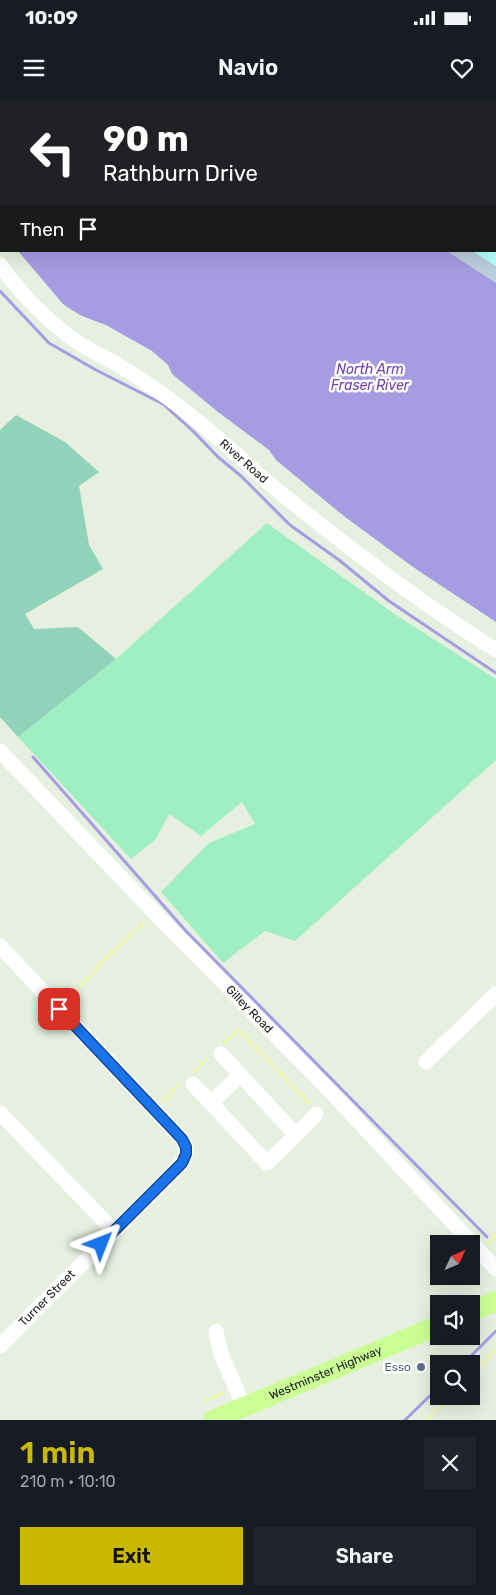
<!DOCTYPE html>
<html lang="en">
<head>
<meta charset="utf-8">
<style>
	:root { --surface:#171b24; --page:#20242c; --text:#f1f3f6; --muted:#9ea1a6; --accent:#c8b900 }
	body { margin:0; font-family:Rubik,sans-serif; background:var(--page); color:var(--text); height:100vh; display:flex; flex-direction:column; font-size:19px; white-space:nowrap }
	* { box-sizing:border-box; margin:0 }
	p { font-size:16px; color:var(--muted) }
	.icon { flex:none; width:28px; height:28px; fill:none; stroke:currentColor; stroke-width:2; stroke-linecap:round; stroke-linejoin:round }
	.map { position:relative; height:1320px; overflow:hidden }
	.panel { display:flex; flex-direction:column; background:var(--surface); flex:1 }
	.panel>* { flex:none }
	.top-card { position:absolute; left:0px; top:0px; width:496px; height:152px; box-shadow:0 5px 20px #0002; background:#202124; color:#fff; overflow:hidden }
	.needle { width:32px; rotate:46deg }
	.fabs { position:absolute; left:430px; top:1135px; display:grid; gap:10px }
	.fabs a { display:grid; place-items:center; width:50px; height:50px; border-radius:0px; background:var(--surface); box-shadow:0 5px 20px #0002; font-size:25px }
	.pin { position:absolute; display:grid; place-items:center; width:42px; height:42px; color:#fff; margin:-21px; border-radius:10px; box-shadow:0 2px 8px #0006 }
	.me { position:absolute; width:55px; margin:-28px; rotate:45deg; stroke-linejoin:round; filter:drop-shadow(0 0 4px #0008) }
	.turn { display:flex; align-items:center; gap:18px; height:105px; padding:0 20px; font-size:22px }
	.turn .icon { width:65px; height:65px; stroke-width:2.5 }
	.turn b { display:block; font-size:35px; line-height:42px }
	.then { display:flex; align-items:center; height:48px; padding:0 20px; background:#0003; gap:10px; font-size:19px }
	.round { display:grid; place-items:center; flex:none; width:52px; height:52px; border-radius:0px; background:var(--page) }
	.summary { display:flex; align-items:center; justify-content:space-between; height:85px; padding:0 20px }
	h1 { font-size:30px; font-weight:600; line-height:38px; color:var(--accent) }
	.action { display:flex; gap:10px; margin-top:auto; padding:10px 20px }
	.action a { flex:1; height:58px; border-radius:0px; background:var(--accent); color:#111; font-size:20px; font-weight:600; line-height:58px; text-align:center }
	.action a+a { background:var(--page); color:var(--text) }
	.status { display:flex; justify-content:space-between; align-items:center; height:35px; padding:0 25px; background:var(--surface); direction:ltr }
	.status svg { height:14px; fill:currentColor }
	header { display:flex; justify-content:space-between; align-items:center; height:65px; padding:0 20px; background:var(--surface); font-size:22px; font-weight:600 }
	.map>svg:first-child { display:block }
</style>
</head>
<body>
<div class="status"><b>10:09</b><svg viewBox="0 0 49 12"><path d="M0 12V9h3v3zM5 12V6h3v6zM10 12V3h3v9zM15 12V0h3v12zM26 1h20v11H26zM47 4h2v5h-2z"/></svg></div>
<header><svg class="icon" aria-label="menu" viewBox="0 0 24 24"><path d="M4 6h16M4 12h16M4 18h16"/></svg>Navio<svg class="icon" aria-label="heart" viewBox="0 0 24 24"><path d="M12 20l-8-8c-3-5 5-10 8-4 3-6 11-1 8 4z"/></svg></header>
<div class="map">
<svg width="496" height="1320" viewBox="0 0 496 1320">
	<rect width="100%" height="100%" fill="#e6efe0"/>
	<path fill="#a0efc2" d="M267,423l129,92 100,64v81l-201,181 -30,-10 -42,32 -62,-71 48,-49 46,-19 -13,-22 -41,34 -32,-22 -13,25 -25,20 -113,-122 98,-78z"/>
	<path fill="#91d2ba" d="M16,315l49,27 34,30 -20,14 10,59 14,24 -78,45 9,15 44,-2 38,32 -98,78 -18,-20v-287z"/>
	<path fill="#bbcede" d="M447,151h39l10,6v26z"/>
	<path fill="#b7fefe" d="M295,0h201v166l-24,-15h23v-150h-198z"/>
	<path fill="#a69ce1" d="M0,0h274l2,1h-275v136l-1,-1z
		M12,151h435l49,32v345l-159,-117 -219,-173 -71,-43z"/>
	<path fill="#e6efe0" d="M10,151h8l45,53 11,9 32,12 46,26 16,14 4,9 46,38 51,38 7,10 99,82 121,80v9l-161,-118 -218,-173 -71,-43z"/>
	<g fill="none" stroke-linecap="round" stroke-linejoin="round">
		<path stroke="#a69ce1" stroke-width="3" d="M0,191l49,52 47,27 67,34 30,27 25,26 23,19 49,49 49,35 50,41 107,72
			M33,657l152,173 302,307
			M463,1264l33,-33
			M405,1320l34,-33"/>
		<path stroke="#fbff61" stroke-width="2" stroke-dasharray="2.5 2.5" stroke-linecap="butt" d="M68,900l35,-39 42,-40
			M224,943l14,-14 72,75
			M194,972l14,-14
			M163,1001l18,-17
			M489,1145l7,-12
			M471,1276l25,-27
			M206,1300l19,-8
			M426,1320l25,-24"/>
		<g stroke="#fff" stroke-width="15">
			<path id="s1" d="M0,165c21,29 47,56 77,77 14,9 29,16 43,24 22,14 45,29 65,45 32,25 61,53 92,79 70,57 142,112 219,160"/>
			<path id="s2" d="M0,651l154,161 175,178 167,179"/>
			<path d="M0,846l182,193c10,13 0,24 -9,34l-173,173"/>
			<path d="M221,954l75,81"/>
			<path d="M426,962l70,-68"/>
			<path d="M193,984l74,79 40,-39 9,-10"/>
			<path d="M211,1003l29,-28"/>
			<path d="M0,1013l114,118"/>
			<path d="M216,1231l5,23 23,53"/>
		</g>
		<g stroke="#cbff95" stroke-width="20">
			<path d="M471,1212l25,-11"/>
			<path id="s3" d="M213,1320l226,-95"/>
		</g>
	</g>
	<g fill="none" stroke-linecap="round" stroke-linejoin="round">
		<defs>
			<path id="route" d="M59,909l123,130 4,8v7l-4,9 -81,81"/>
		</defs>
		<use href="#route" stroke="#114b97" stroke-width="12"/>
		<use href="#route" stroke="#1a73e8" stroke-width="9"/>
	</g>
	<circle fill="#5c6f8a" stroke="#fff" stroke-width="2" cx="421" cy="1267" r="5"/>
	<g text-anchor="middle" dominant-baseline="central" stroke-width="5" stroke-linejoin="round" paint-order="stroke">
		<g font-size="12" fill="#1c1c1c" stroke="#fff">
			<text stroke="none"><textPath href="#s1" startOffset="315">River Road</textPath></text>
			<text stroke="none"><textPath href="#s2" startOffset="359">Gilley Road</textPath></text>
			<text transform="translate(47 1198) rotate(-45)">Turner Street</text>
			<text stroke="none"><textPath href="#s3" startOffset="122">Westminster Highway</textPath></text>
		</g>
		<g font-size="12" fill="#4e5e75" stroke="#fff" text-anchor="end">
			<text x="411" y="1267">Esso</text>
		</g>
		<g font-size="14" font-style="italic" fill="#7140b4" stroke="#fff">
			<text x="370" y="269">North Arm<tspan x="370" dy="16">Fraser River</tspan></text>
		</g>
	</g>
</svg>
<div class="fabs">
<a><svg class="needle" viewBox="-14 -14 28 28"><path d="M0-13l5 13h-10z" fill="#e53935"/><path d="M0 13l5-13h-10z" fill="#9ea1a6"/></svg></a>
<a><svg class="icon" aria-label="sound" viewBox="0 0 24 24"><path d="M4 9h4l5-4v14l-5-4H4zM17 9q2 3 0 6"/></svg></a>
<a><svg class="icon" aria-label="search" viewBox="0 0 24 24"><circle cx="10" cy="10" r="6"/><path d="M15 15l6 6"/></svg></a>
</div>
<div class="pin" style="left:59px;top:909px;background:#d93025"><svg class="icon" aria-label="arrive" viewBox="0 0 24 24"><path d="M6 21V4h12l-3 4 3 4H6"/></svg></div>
<svg class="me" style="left:101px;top:1144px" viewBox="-20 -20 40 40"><path d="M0-17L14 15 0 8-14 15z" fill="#1a73e8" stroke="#fff" stroke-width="4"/></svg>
<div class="top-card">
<div class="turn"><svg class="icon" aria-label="left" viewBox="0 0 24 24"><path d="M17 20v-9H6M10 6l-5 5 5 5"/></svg><div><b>90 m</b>Rathburn Drive</div></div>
<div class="then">Then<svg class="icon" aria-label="arrive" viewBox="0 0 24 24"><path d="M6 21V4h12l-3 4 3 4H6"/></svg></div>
</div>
</div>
<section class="panel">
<div class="summary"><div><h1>1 min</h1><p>210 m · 10:10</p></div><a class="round"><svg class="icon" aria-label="close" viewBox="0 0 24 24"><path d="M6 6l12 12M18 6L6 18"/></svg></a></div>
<div class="action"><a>Exit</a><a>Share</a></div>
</section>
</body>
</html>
